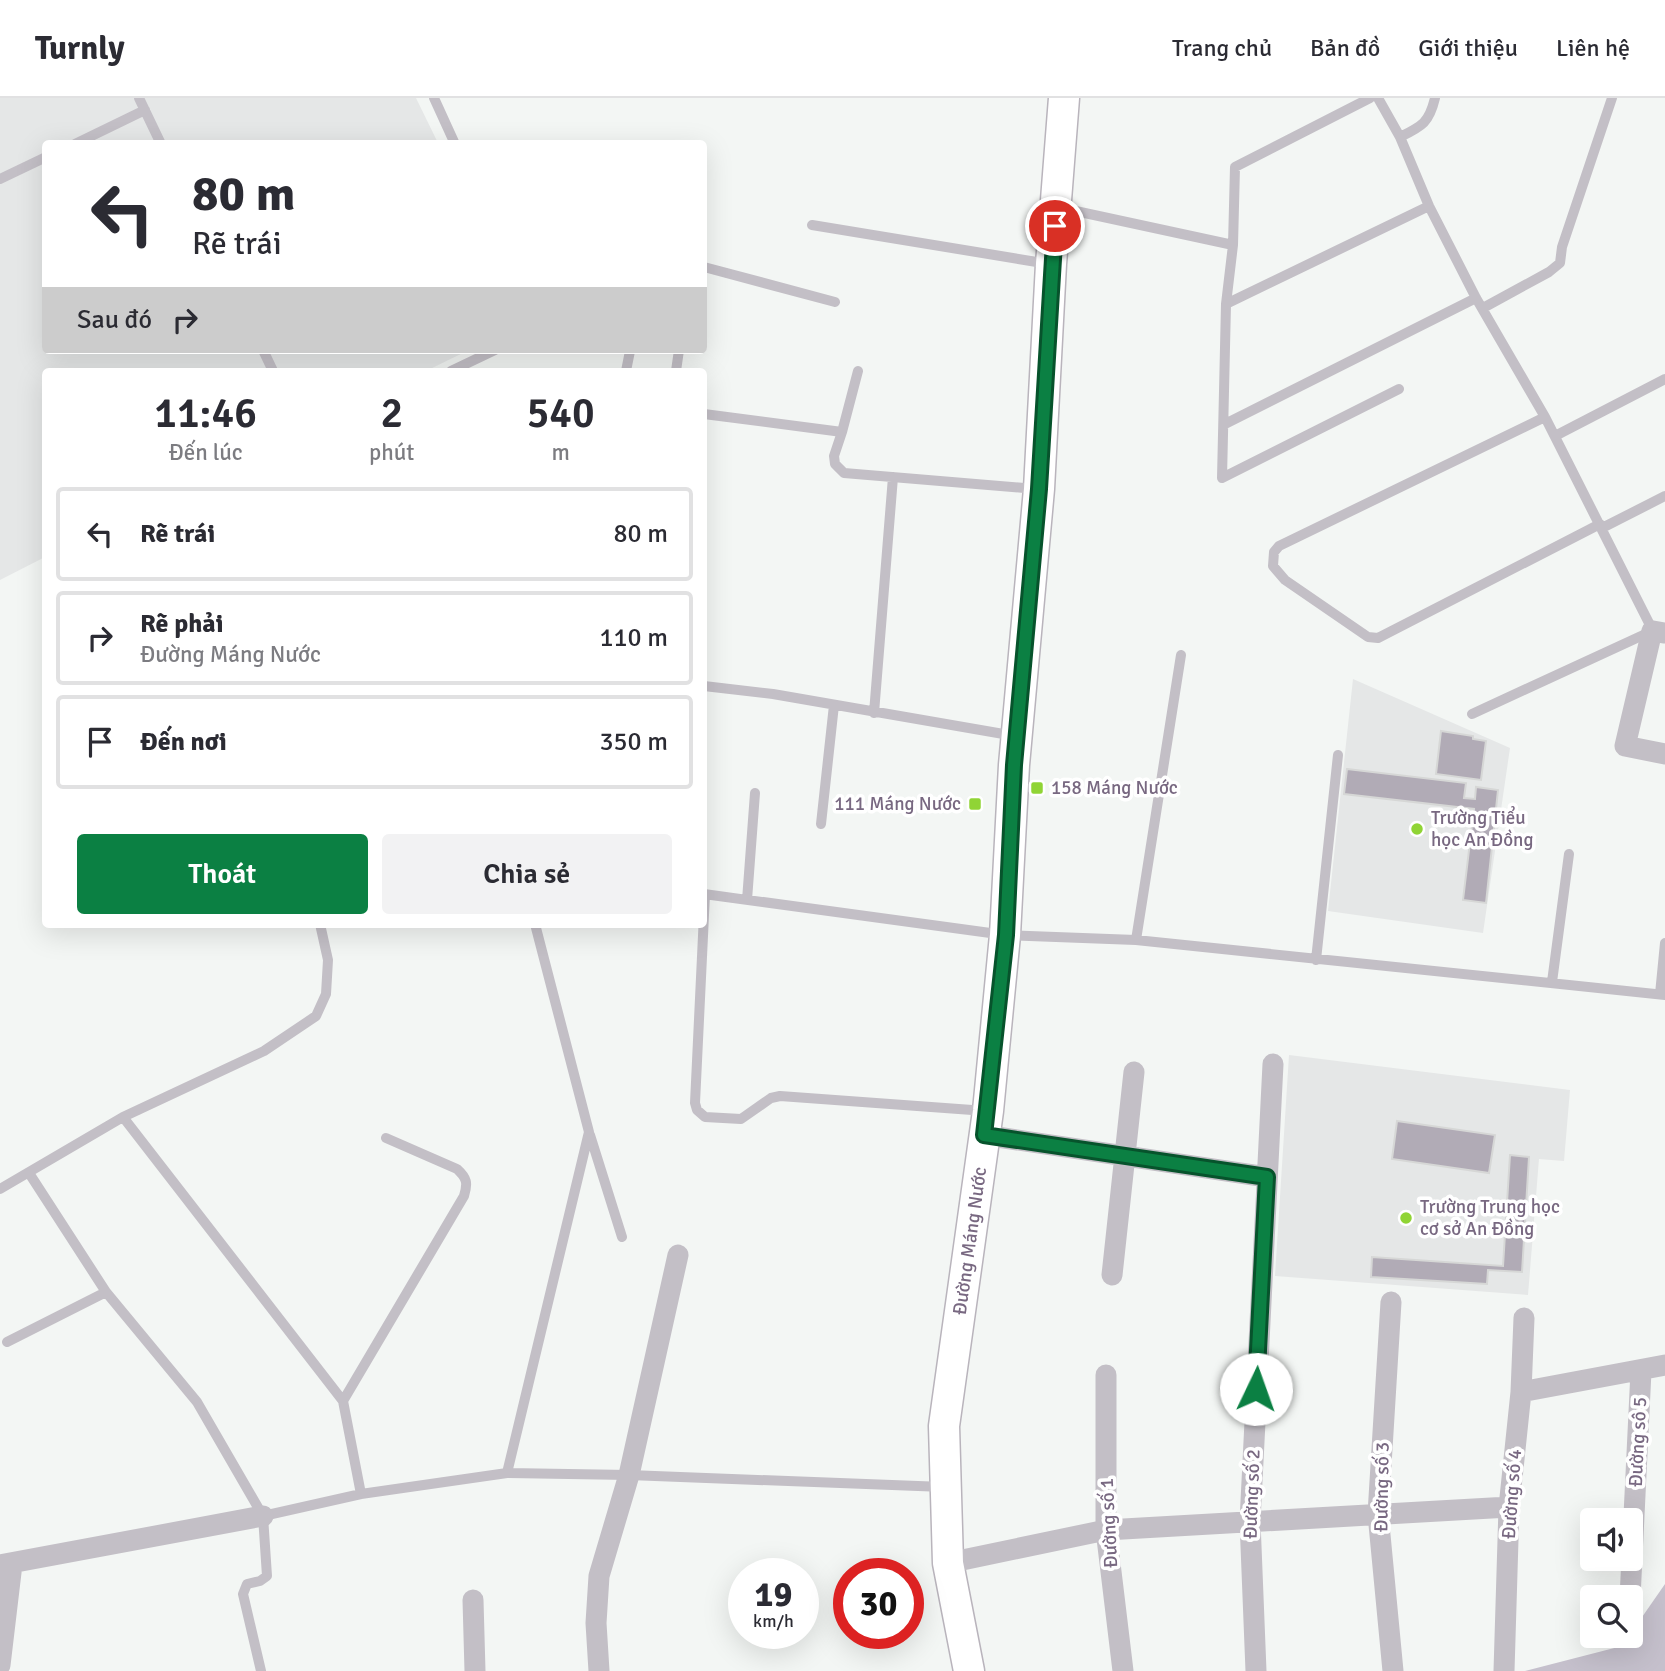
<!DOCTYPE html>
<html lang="vi">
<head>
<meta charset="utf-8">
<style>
	:root { --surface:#fff; --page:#f2f2f3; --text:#2b2b33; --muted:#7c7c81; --line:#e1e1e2; --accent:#0b8043 }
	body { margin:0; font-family:Signika,sans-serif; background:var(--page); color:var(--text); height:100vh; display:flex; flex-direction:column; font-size:26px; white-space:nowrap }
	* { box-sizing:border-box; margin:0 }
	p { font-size:23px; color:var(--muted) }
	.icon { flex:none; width:38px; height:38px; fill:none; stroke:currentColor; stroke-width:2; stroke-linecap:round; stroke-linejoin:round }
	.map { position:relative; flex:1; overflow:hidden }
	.sheet { position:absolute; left:42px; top:270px; width:665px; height:560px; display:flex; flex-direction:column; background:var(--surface); border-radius:7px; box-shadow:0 7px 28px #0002 }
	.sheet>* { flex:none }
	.hud { position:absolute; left:42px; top:42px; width:665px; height:214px; border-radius:7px; box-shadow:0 7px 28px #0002; background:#fff; color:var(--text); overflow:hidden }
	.buttons { position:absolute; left:1580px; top:1410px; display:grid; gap:14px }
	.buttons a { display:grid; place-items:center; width:63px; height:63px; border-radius:7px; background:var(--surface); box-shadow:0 7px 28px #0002; font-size:35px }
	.speed { position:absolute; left:728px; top:1460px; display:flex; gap:14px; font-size:35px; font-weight:700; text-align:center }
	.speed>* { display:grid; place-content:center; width:91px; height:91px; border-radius:50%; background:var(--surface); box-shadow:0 7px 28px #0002; line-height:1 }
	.speed small { font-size:18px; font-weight:400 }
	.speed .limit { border:10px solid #d22; background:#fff; color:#111 }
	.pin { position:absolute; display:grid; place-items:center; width:60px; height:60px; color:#fff; margin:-30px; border:4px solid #fff; border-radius:50%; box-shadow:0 2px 7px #0007 }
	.me { position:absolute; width:77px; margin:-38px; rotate:3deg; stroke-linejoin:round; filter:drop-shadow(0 0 5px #0008) }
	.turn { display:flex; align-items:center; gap:24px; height:147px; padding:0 35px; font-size:32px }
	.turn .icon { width:91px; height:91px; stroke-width:2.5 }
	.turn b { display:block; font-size:49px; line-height:60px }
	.then { display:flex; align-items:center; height:66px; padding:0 35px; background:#0003; gap:14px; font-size:26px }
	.eta { display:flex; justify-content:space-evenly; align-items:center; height:119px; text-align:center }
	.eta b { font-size:42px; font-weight:600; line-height:49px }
	.cta { display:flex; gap:14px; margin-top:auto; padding:14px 35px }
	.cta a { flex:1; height:80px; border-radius:7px; background:var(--accent); color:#fff; font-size:28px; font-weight:600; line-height:80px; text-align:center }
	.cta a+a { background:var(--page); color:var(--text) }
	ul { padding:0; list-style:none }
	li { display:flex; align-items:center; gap:21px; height:94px; margin:0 14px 10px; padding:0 21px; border:4px solid var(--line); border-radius:7px }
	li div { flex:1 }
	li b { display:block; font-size:26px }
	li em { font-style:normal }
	header { display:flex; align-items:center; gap:42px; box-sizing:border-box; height:98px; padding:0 35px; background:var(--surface); border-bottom:2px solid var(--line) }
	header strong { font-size:33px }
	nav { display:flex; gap:38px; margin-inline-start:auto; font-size:24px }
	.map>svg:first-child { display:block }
</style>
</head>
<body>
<header>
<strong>Turnly</strong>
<nav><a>Trang chủ</a><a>Bản đồ</a><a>Giới thiệu</a><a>Liên hệ</a></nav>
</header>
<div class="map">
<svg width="1665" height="1573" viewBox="0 0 1665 1573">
	<rect width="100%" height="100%" fill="#f3f6f4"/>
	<path fill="#e5e7e7" d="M0,0h416l22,45 -392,1v206h423l-43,21h-380l-1,186 -45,23z
		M1353,581l157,69 -27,185 -155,-22z
		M1289,957l281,35 -6,71 -25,-2 -11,136 -253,-19z"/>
	<path fill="#c5c0cc" d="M1665,1486v87h-140l97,-25 6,-10h3v-3z"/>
	<path fill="#b1abb6" stroke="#d6d7d6" stroke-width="2" d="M1441,633l32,5v3l13,2 -5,39 -45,-6z
		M1347,671l119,14 -2,15 11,1 1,-12 22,3 -12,113 -23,-3 11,-91 -130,-15z
		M1397,1023l98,14 -6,38 -97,-14z
		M1510,1057l19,2 -7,115 -34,-2 -1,14 -116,-7 1,-20 131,9z"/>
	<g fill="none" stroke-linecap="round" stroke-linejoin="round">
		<defs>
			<path id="secondary" d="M969,1573l-21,-108 -4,-137 44,-315 17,-176 9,-170 25,-276 12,-225 13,-166"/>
		</defs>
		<use href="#secondary" stroke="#b9b4bc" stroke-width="33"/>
		<path stroke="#c3bfc6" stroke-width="10" d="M139,0l22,46
			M434,0l21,46
			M1370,0l-135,69 -2,78 -7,59 -4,174 177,-89
			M1378,0l22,39 29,69 47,92 69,119 108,214
			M1400,39c22,-11 29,-14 35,-39
			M75,46l70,-34
			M0,81l46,-22
			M1057,109l176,38
			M812,127l237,39
			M704,169l131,35
			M1226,206l203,-98
			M1483,210l66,-36 11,-9 2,-16 50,-149
			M263,252l10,21
			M451,273l44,-21
			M626,273l4,-20
			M676,273l3,-21
			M704,316l138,18 -8,24 1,8 9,9 192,16
			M1545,319l-266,129 -5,6 -1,14 12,14 83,57 10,1 222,-114
			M1225,326l251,-126
			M842,334l16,-61
			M1555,338l110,-57
			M1602,430l63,-32
			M704,588l69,8 242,42
			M874,615l19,-236
			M1472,616l180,-83
			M821,726l13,-119
			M704,796l301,41 131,5 529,55
			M705,796l-10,209 2,7 8,7 36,2 30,-21 9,-2 206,15
			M747,802l8,-107
			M1136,842l45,-285
			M1316,862l22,-205
			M1552,884l17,-128
			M1660,896l5,-51
			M123,1019l220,284 18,93
			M590,1037l32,102
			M29,1075l77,119 91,110 66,114 4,60 -7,5 -13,3 -4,10 18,77
			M0,1091l123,-72 141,-66 52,-35 10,-22 2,-34 -8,-36
			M7,1244l99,-50
			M343,1303l121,-205c4,-13 3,-18 -7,-27l-71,-31
			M507,1375l82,-341 -54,-208
			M263,1418l98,-22 146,-21 122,2 315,12"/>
		<path stroke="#c3bfc6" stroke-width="21" d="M1665,535l-13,-2 -27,115 40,8
			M984,1037l283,42
			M1112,1177l22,-203
			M1391,1204l-13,212 15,157
			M1106,1277v155l17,141
			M1521,1294l144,-27
			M948,1465l158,-33 403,-23
			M0,1467l263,-49
			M1630,1500l11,-227
			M473,1502l2,71
			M0,1567l12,-101
			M599,1573l-3,-48 3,-47 30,-101 49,-220
			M1256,1573l-6,-150 23,-457
			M1504,1573l5,-164 12,-115 3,-74"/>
		<use href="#secondary" stroke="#fff" stroke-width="30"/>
	</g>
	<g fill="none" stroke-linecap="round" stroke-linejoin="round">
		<defs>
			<path id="route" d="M1055,128l-16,263 -25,276 -8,170 -22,200 283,42 -11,212"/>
		</defs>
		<use href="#route" stroke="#07532c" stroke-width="18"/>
		<use href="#route" stroke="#0b8043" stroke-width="12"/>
	</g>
	<g fill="#90d435" stroke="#fff" stroke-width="2.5">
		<rect x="1030" y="683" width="14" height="14" rx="3.5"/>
		<rect x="968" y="699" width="14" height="14" rx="3.5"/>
		<circle cx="1417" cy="731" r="7"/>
		<circle cx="1406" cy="1120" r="7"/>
	</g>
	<g text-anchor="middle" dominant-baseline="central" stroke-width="7" stroke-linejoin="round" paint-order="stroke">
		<g font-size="19" fill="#786881" stroke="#fff" text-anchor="start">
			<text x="1051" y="690">158 Máng Nước</text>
			<text x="961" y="706" text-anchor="end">111 Máng Nước</text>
			<text x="1431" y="720">Trường Tiểu<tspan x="1431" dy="22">học An Đồng</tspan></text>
			<text x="1420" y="1109">Trường Trung học<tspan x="1420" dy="22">cơ sở An Đồng</tspan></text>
		</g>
		<g font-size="19" fill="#786881" stroke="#fff">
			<text transform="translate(970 1143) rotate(-82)">Đường Máng Nước</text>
			<text transform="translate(1638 1344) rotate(-87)">Đường sô 5</text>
			<text transform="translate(1382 1389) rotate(-89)">Đường số 3</text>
			<text transform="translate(1252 1396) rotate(-88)">Đường số 2</text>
			<text transform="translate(1512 1396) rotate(-86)">Đường số 4</text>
			<text transform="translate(1109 1425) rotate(-93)">Đường số 1</text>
		</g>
	</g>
</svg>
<div class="buttons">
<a><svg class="icon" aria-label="sound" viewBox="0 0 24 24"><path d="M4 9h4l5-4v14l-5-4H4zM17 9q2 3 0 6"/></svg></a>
<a><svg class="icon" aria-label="search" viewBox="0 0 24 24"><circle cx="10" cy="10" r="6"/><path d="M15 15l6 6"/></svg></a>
</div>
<div class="speed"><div>19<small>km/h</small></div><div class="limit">30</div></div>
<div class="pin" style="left:1055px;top:128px;background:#d93025"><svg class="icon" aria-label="arrive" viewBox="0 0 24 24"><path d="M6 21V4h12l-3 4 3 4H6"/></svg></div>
<svg class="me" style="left:1256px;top:1291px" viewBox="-20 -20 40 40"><circle r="19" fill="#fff"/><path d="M0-13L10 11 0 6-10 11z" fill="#0b8043"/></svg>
<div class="hud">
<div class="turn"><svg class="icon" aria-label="left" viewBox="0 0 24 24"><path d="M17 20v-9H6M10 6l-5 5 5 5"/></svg><div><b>80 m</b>Rẽ trái</div></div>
<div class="then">Sau đó<svg class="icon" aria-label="right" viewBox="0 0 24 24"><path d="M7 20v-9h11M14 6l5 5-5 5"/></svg></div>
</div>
<section class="sheet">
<div class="eta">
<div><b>11:46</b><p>Đến lúc</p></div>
<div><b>2</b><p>phút</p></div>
<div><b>540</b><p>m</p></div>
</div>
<ul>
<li><svg class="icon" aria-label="left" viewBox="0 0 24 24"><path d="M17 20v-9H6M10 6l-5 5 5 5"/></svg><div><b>Rẽ trái</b></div><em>80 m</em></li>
<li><svg class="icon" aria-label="right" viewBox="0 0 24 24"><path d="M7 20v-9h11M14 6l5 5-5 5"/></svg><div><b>Rẽ phải</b><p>Đường Máng Nước</p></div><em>110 m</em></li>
<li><svg class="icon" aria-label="arrive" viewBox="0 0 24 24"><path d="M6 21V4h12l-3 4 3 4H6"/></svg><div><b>Đến nơi</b></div><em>350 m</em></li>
</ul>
<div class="cta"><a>Thoát</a><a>Chia sẻ</a></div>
</section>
</div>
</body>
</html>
